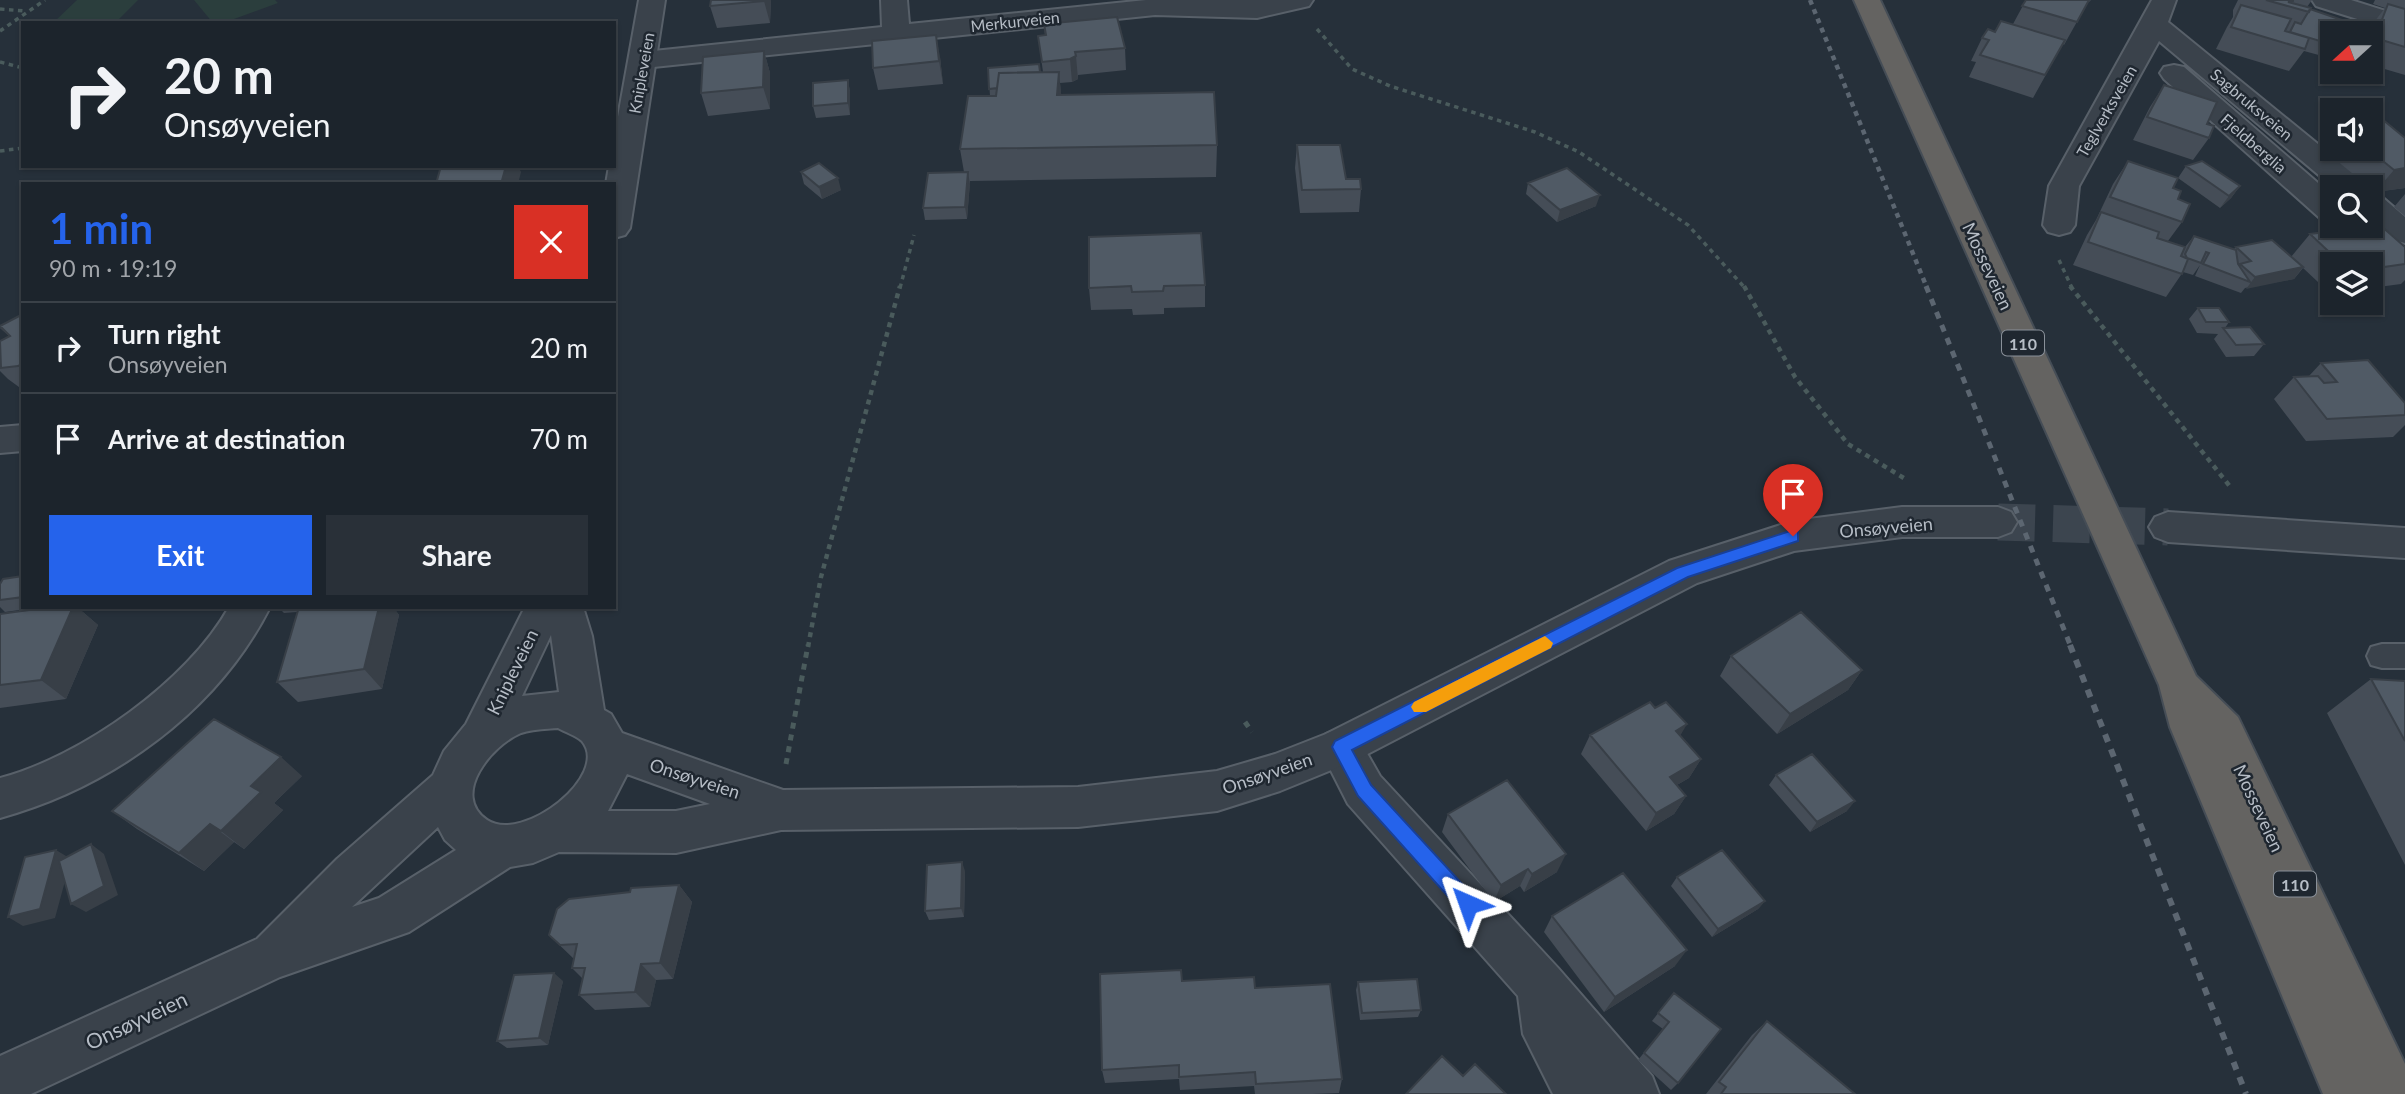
<!DOCTYPE html>
<html lang="en">
<head>
<meta charset="utf-8">
<style>
	:root { --surface:#1c242c; --page:#293038; --text:#f1f3f6; --muted:#a0a4a9; --line:#3a4148; --accent:#2563eb }
	body { margin:0; font-family:Lato,sans-serif; background:var(--page); color:var(--text); height:100vh; display:flex; flex-direction:column; font-size:26px; white-space:nowrap }
	* { box-sizing:border-box; margin:0 }
	p { font-size:23px; color:var(--muted) }
	.icon { flex:none; width:38px; height:38px; fill:none; stroke:currentColor; stroke-width:2; stroke-linecap:round; stroke-linejoin:round }
	.map { position:relative; flex:1; overflow:hidden }
	.side { position:absolute; left:21px; top:182px; width:595px; height:427px; display:flex; flex-direction:column; background:var(--surface); border-radius:0px; box-shadow:0 2px 5px #0004,0 0 0 2px var(--line) }
	.side>* { flex:none }
	.guide { position:absolute; left:21px; top:21px; width:595px; height:147px; border-radius:0px; box-shadow:0 2px 5px #0004,0 0 0 2px var(--line); background:#1c242c; color:var(--text); overflow:hidden }
	.needle { width:46px; rotate:249deg }
	.buttons { position:absolute; left:2320px; top:21px; display:grid; gap:14px }
	.buttons a { display:grid; place-items:center; width:63px; height:63px; border-radius:0px; background:var(--surface); box-shadow:0 2px 5px #0004,0 0 0 2px var(--line); font-size:35px }
	.pin { position:absolute; display:grid; place-items:center; width:60px; height:60px; color:#fff; margin:-72px -30px; border-radius:50% 50% 50% 0; rotate:-45deg; box-shadow:0 0 7px #0007 }
	.pin .icon { rotate:45deg }
	.me { position:absolute; width:77px; margin:-38px; rotate:317deg; stroke-linejoin:round; filter:drop-shadow(0 0 5px #0008) }
	.turn { display:flex; align-items:center; gap:24px; height:147px; padding:0 28px; font-size:32px }
	.turn .icon { width:91px; height:91px; stroke-width:2.5 }
	.turn b { display:block; font-size:49px; line-height:60px }
	.round { display:grid; place-items:center; flex:none; width:74px; height:74px; border-radius:0px; background:var(--page) }
	.headline { display:flex; align-items:center; justify-content:space-between; height:119px; padding:0 28px }
	h1 { font-size:42px; font-weight:700; line-height:52px; color:var(--accent) }
	.primary-button { display:flex; gap:14px; margin-top:auto; padding:14px 28px }
	.primary-button a { flex:1; height:80px; border-radius:0px; background:var(--accent); color:#fff; font-size:28px; font-weight:700; line-height:80px; text-align:center }
	.primary-button a+a { background:var(--page); color:var(--text) }
	ul { padding:0; list-style:none }
	li { display:flex; align-items:center; gap:21px; height:91px; padding:0 28px; border-top:2px solid var(--line) }
	li div { flex:1 }
	li b { display:block; font-size:26px }
	li em { font-style:normal }
	.map>svg:first-child { display:block }
</style>
</head>
<body>
<div class="map">
<svg width="2405" height="1094" viewBox="0 0 2405 1094">
	<rect width="100%" height="100%" fill="#26303a"/>
	<path fill="#2b3e3d" d="M77,0h61l-23,23h-62z
		M194,0h81l3,3 -55,20h-10z"/>
	<g fill="none" stroke-linecap="round" stroke-linejoin="round">
		<path stroke="#3c454f" stroke-width="37" stroke-dasharray="37 18" stroke-linecap="butt" d="M1998,522l170,5"/>
		<defs>
			<path id="service" d="M2382,644h23v24h-23l-11,-3 -4,-9 4,-9z"/>
			<path id="minor" d="M881,0h26l2,24 237,-24h167l-4,6 -52,12 -102,-3 -511,53 -10,-2 -4,-6 4,-6 10,-2 238,-25z
				M2152,0h24l-8,22 194,158 4,7h-33l-174,-146 -80,145 -4,39 -5,7 -11,3 -11,-3 -5,-7 6,-39z
				M2312,0h39l54,17v17l-89,-28z
				M2174,65l10,2 149,129v27l-11,-3 -158,-141 -4,-6 4,-6z
				M2371,194l11,3 23,20v26l-11,-3 -23,-20z
				M23,425v26l-23,2v-26z
				M229,607h41c-53,105 -158,180 -270,211v-40c81,-21 188,-97 229,-171z
				M1341,728l15,6 24,42 178,192 94,108 7,18h-106l-30,-60 -5,-38 -170,-192 -29,-57 7,-13z"/>
			<path id="tertiary" d="M639,0h26l-35,228 -5,7 -11,3v-54h-8l3,-18h5v-27z
				M1902,507h96l13,5 6,10 -6,10 -13,5h-96l-108,14 -97,32 -341,177 -76,31 -63,20 -139,16 -297,3 -105,23 -117,-1 -26,11 -23,4 -101,65 -129,45 -249,117h-31v-38l257,-117 80,-80 96,-84 11,-24 22,-27 59,-117h58l9,29 12,74 7,4 11,19 161,57 295,-3 139,-16 58,-17 51,-20 343,-173 124,-40zM551,635l8,57 -37,4zM558,728c7,4 19,8 24,13 29,34 -59,103 -95,79 -37,-25 5,-75 34,-87 12,-4 25,-4 37,-5zM627,774l83,30 -34,7h-68zM438,827l7,13 11,10 -77,48 -27,9z
				M2168,512l237,16v30l-237,-16 -13,-5 -6,-10 6,-10z"/>
			<path id="trunk" d="M1854,0h26l316,676 42,41 167,347v30h-82l-153,-367 -11,-42z"/>
		</defs>
		<use href="#service" stroke="#586069" stroke-width="4"/>
		<use href="#minor" stroke="#586069" stroke-width="4"/>
		<use href="#tertiary" stroke="#586069" stroke-width="4"/>
		<use href="#trunk" stroke="#454d56" stroke-width="4"/>
		<path stroke="#4a5b5c" stroke-width="3.5" stroke-dasharray="4.5 4.5" stroke-linecap="butt" d="M0,9l24,2
			M1317,29l35,40 38,17 145,46 44,20 109,73 57,63
			M0,31l45,-31
			M0,62l23,6
			M0,151l23,-3
			M2059,260l13,28
			M900,288l14,-53"/>
		<path stroke="#4a5b5c" stroke-width="4.5" stroke-dasharray="5 5" stroke-linecap="butt" d="M1744,286l51,91 53,67 59,36
			M2070,286l162,203
			M808,647l13,-70 79,-291"/>
		<path stroke="#4a5b5c" stroke-width="5" stroke-dasharray="6 6" stroke-linecap="butt" d="M1245,722l7,10
			M786,764l22,-119"/>
		<use href="#service" fill="#3a424b" fill-rule="evenodd"/>
		<use href="#minor" fill="#3a424b" fill-rule="evenodd"/>
		<use href="#tertiary" fill="#3a424b" fill-rule="evenodd"/>
		<use href="#trunk" fill="#646361" fill-rule="evenodd"/>
		<path stroke="#5c6671" stroke-width="4.5" stroke-dasharray="5 5" stroke-linecap="butt" d="M1810,0l117,288"/>
		<path stroke="#5c6671" stroke-width="5" stroke-dasharray="7 7" stroke-linecap="butt" d="M1926,286l145,361"/>
		<path stroke="#5c6671" stroke-width="6" stroke-dasharray="8 8" stroke-linecap="butt" d="M2070,645l176,449"/>
	</g>
	<path fill="#454d57" d="M771,0l-1,23 -53,5 -7,-22z
		M2026,0h65l-2,2h-1l-24,43 -1,-1 -30,54 -64,-21 7,-15 -5,-1 11,-23 13,-6 18,-8z
		M2238,0h74l-5,7 26,26v15l-7,9 -22,-6 -15,20 -73,-22 11,-22 6,-10v-7z
		M2375,0h30v75l-34,-10v-32h-3l3,-7 14,-18 -12,-4z
		M1044,24l81,24 1,22 -48,5v4l-6,3 -12,1 1,12 156,50 -1,32 -246,4 -3,38 -42,1 -2,-12 41,-36 -4,-23 30,-53 -2,-28 55,4 -5,-36h7z
		M764,51l6,22v36l-62,7 -7,-23z
		M940,57l3,27 -65,6 -5,-22z
		M848,80l2,12v23l-34,3 -3,-12z
		M2164,85l43,39 2,14 -16,22 -60,-20 17,-33z
		M2333,132v17h38l34,-11v50l-30,4 -4,-3v-2h-2l-49,-40z
		M1297,145l64,44 -2,23 -59,1 -5,-45z
		M2128,161l50,17 8,-12 54,20 -9,12 -11,10 -42,-30 -5,10 5,11 4,23 -14,19 13,15 4,-9 9,-11 40,13 2,-2 55,10 19,-23 95,13v33l-4,4 -30,4v-24h-38v32l-30,-28 -9,11 -49,9 -4,5 -46,-17 5,-11 -7,10 -10,-3 -17,25 -93,-32 14,-30 9,-15 17,-36z
		M801,172l40,18 -19,9 -18,-15z
		M1528,183l68,23 -39,16 -31,-28z
		M2405,194v22l-11,-9z
		M1205,285v22l-41,1v6l-31,1 -1,-6 -41,1 -2,-22z
		M2198,308l31,14 -4,6 39,16 -10,12 -28,1 -12,-18 4,-5 -21,-1 -8,-14z
		M23,314v76l-15,-11 -8,-8v-30l9,-5 -9,-8z
		M2321,363l84,40v22l-12,12 -87,4 -32,-42 20,-22 15,-1z
		M23,576v31h18l-36,5 -5,-5v-23z
		M51,607h26l21,18 -32,74 -66,9v-94z
		M278,607h115l6,8 -17,74 -84,13 -21,-20 20,-70 -13,1z
		M1731,656l131,14 -14,20 -71,44 -57,-58z
		M2371,679l34,2v184l-78,-152z
		M1590,735l90,1 21,23 -12,19 -12,7 9,11 -12,18 -28,17 -65,-77z
		M1776,775l71,36 -37,21 -41,-47z
		M302,776l-28,27 9,7 -39,39 -10,-7 -30,29 -67,-42 -25,-18z
		M1448,814l109,58 -33,20 -4,-6 -26,16 -52,-70z
		M965,871l-1,46 -35,3 -4,-9z
		M1677,877l88,24 -7,8 -46,28 -41,-51z
		M679,885l13,17 -19,77 -17,1 -6,27 -55,3 -16,-15 4,-16 -11,-11 2,-9 -25,-24 81,-43z
		M1552,916l123,50 -71,46 -60,-80z
		M563,981l-15,64 -41,3 -10,-7z
		M1182,981l73,7 87,91 -3,14 -26,1h-58l-1,-8 -74,4 -1,-11 -74,4 -3,-13z
		M1358,982l63,28 -3,7 -58,3 -4,-30z
		M1674,993l4,90 -7,7 -33,-30 25,-31 -11,-8z
		M1767,1021l88,73h-149l46,-59z"/>
	<path fill="#383f47" d="M764,0h7l-1,23 -6,-22z
		M936,35l4,22 3,27 -4,-23z
		M764,51l6,22v36l-7,-22z
		M1076,56l2,23 -6,3 -2,-23z
		M1059,72l3,31 -5,-8z
		M848,80l2,12v23l-2,-12z
		M506,166h12l3,6 -3,12h-17z
		M2405,168v20l-30,4 19,-22z
		M968,172l2,12 -3,35 -2,-12z
		M838,178l3,12 -19,9 -3,-12z
		M2240,186l-9,12 -11,10 9,-12z
		M1600,195l-4,11 -39,16 3,-12z
		M2303,267l-9,12 -48,10 9,-12z
		M23,363v8l-5,-5z
		M73,607h4l21,18 -32,74 -25,-19z
		M379,607h14l6,8 -17,74 -18,-20z
		M1862,670l-14,20 -71,44 13,-20z
		M1687,724l-11,19v-12z
		M281,757l21,19 -28,27 9,7 -39,39 -23,-18 30,-45z
		M1701,759l-12,19 -30,17 11,-18z
		M1686,796l-12,18 -28,17 10,-18z
		M1855,801l-8,10 -37,21 7,-10z
		M210,824l24,18 -30,29 -25,-18z
		M91,844l13,10 14,41 -32,17 -15,-8z
		M56,850l15,9 -16,59 -32,8 -15,-9z
		M1566,854l-9,18 -33,20 8,-18z
		M962,862l3,9 -1,46 -3,-9z
		M1528,869l-8,17 -26,16 7,-17z
		M679,885l13,17 -19,77 -13,-16z
		M1765,901l-7,8 -46,28 6,-8z
		M1687,950l-12,16 -71,46 11,-15z
		M641,964l15,16 -6,27 -15,-15z
		M554,973l9,8 -15,64 -9,-7z"/>
	<path fill="#505a65" stroke="#383f47" stroke-width="2" d="M711,0h53v1l-54,5z
		M2026,0h63l-12,22 -55,-16z
		M2266,0h27v1l-5,1 23,6 -2,4z
		M2388,4l17,5v38l-30,-9z
		M2241,5l50,14 -6,12 24,7 -4,11 -74,-22z
		M2310,9l58,20 -1,4h-34v12l-43,-13 5,-10 6,2z
		M1117,17l8,31 -50,4 1,4 -6,3 -28,3 -4,-26 8,-1 -2,-11z
		M2001,21l64,19 -20,35 -65,-20 9,-15 -7,-2 6,-9 7,3z
		M936,35l3,26 -66,7 -1,-27z
		M764,51l-1,36 -62,6 2,-36z
		M1039,64l1,8 -41,1 -2,15 -8,1 -1,-21z
		M1059,72l-2,23 157,-3 3,53 -257,4 8,-53h28l3,-23z
		M848,80v23l-35,3v-23z
		M2164,85l53,17 -10,22 7,2 -5,12 -62,-21z
		M2382,119l23,19v30l-11,2 -26,-21h3v-29z
		M1297,145h43l6,34h14l1,10 -59,1z
		M2128,161l50,17 -5,10 8,3 -3,8 12,5 -8,18 -72,-25z
		M2202,161l38,25 -11,10 -43,-30z
		M819,163l19,15 -19,9 -18,-15z
		M441,166h65l-5,18h-65z
		M1567,168l33,27 -40,15 -32,-27z
		M968,172l-3,35 -42,1 5,-35z
		M2101,212l58,20 -2,6 28,9 -4,9 7,3 -6,15 -94,-32z
		M2380,225l25,22v17l-28,4 2,2 -8,1v-7h-29l-32,-30z
		M1201,233l4,52 -41,1 -1,5 -31,1 -1,-6 -42,2v-51z
		M2194,236l42,14 2,14 12,18 -47,-18 6,-11 -3,-1 -5,11 -14,-5 -2,-4z
		M2272,240l31,27 -48,10 -15,-13 11,-3 -15,-14z
		M2198,308h21l10,14h-23z
		M23,314v49l-5,3 -17,2 -1,-27 10,-5 -10,-10z
		M2250,327l14,17 -28,1 -13,-17z
		M2368,360l37,43v12l-78,4 -33,-42 24,-1 6,7 13,-1 -16,-19z
		M23,576v21l-23,3v-16l3,-5z
		M51,607h22l-32,73 -41,5v-71z
		M299,607h80l-15,62 -87,13z
		M1801,612l61,58 -72,44 -59,-58z
		M2371,679l34,2v60z
		M1650,702l5,6 11,-6 21,22 -11,7 25,28 -31,18 16,19 -30,17 -66,-78z
		M214,719l67,38 -30,29 10,6 -40,39 -11,-7 -31,29 -67,-42z
		M1812,754l43,47 -38,21 -41,-47z
		M1507,780l59,74 -34,20 -4,-5 -27,16 -53,-71z
		M91,844l13,42 -33,18 -12,-43z
		M56,850l-16,59 -32,8 17,-60z
		M1722,850l43,51 -47,28 -41,-52z
		M962,862l-1,46 -36,3 2,-46z
		M1623,873l64,77 -72,47 -63,-81z
		M679,885l-19,78 -19,1 -6,28 -56,3 6,-27h-13l5,-24 -17,1 -11,-10 8,-26 12,-10 61,-7 1,-4z
		M1181,970l1,11 72,-4 1,11 75,-4 12,95 -86,5 -1,-12 -76,5v-12l-77,5 -2,-96z
		M554,973l-15,65 -42,3 17,-66z
		M1417,979l4,31 -59,3 -4,-31z
		M1674,993l47,36 -43,54 -34,-30 25,-31 -11,-9z
		M1767,1021l88,73h-134l5,-7 -7,-5z
		M1442,1056l21,20 12,-12 31,30h-100z"/>
	<path fill="#2563eb" stroke="#184099" stroke-width="2" d="M1793,530l5,2v9l-110,36 -336,173 19,35 104,113 2,6 -2,7 -7,3 -7,-3 -103,-115 -26,-49 3,-6 342,-173z"/>
	<path fill="#f59e0b" d="M1545,636l8,7 -2,5 -125,64h-12l-3,-5 3,-5z"/>
	<g text-anchor="middle" dominant-baseline="central" stroke-width="5" stroke-linejoin="round" paint-order="stroke">
		<g font-size="16" fill="#b6bdc6" stroke="#1f2730">
			<text transform="translate(1015 21) rotate(-6)">Merkurveien</text>
			<text transform="translate(641 73) rotate(-80)">Knipleveien</text>
			<text transform="translate(2252 104) rotate(40)">Sagbruksveien</text>
			<text transform="translate(2106 111) rotate(-60)">Teglverksveien</text>
			<text transform="translate(2254 143) rotate(41)">Fjeldberglia</text>
		</g>
		<g fill="#1f2730" stroke="#899099" stroke-width="2">
			<rect x="2002" y="330.5" width="42" height="25" rx="5"/>
			<rect x="2274" y="871.5" width="42" height="25" rx="5"/>
		</g>
		<g font-size="16" font-weight="bold" fill="#b6bdc6">
			<text x="2023" y="343">110</text>
			<text x="2295" y="884">110</text>
		</g>
		<g font-size="18" fill="#b6bdc6" stroke="#1f2730">
			<text transform="translate(1988 266) rotate(65)">Mosseveien</text>
			<text transform="translate(1886 527) rotate(-5)">Onsøyveien</text>
			<text transform="translate(512 672) rotate(-64)">Knipleveien</text>
			<text transform="translate(1267 773) rotate(-19)">Onsøyveien</text>
			<text transform="translate(695 778) rotate(18)">Onsøyveien</text>
			<text transform="translate(2259 808) rotate(65)">Mosseveien</text>
		</g>
		<g font-size="21" fill="#b6bdc6" stroke="#1f2730">
			<text transform="translate(136 1020) rotate(-25)">Onsøyveien</text>
		</g>
	</g>
</svg>
<div class="buttons">
<a><svg class="needle" viewBox="-14 -14 28 28"><path d="M0-13l5 13h-10z" fill="#e53935"/><path d="M0 13l5-13h-10z" fill="#a0a4a9"/></svg></a>
<a><svg class="icon" aria-label="sound" viewBox="0 0 24 24"><path d="M4 9h4l5-4v14l-5-4H4zM17 9q2 3 0 6"/></svg></a>
<a><svg class="icon" aria-label="search" viewBox="0 0 24 24"><circle cx="10" cy="10" r="6"/><path d="M15 15l6 6"/></svg></a>
<a><svg class="icon" aria-label="layers" viewBox="0 0 24 24"><path d="M12 4l9 5-9 5-9-5zM3 14l9 5 9-5"/></svg></a>
</div>
<div class="pin" style="left:1793px;top:536px;background:#d93025"><svg class="icon" aria-label="arrive" viewBox="0 0 24 24"><path d="M6 21V4h12l-3 4 3 4H6"/></svg></div>
<svg class="me" style="left:1468px;top:904px" viewBox="-20 -20 40 40"><path d="M0-17L14 15 0 8-14 15z" fill="#2563eb" stroke="#fff" stroke-width="4"/></svg>
<div class="guide">
<div class="turn"><svg class="icon" aria-label="right" viewBox="0 0 24 24"><path d="M7 20v-9h11M14 6l5 5-5 5"/></svg><div><b>20 m</b>Onsøyveien</div></div>
</div>
<section class="side">
<div class="headline"><div><h1>1 min</h1><p>90 m · 19:19</p></div><a class="round" style="background:#d93025;color:#fff"><svg class="icon" aria-label="close" viewBox="0 0 24 24"><path d="M6 6l12 12M18 6L6 18"/></svg></a></div>
<ul>
<li><svg class="icon" aria-label="right" viewBox="0 0 24 24"><path d="M7 20v-9h11M14 6l5 5-5 5"/></svg><div><b>Turn right</b><p>Onsøyveien</p></div><em>20 m</em></li>
<li><svg class="icon" aria-label="arrive" viewBox="0 0 24 24"><path d="M6 21V4h12l-3 4 3 4H6"/></svg><div><b>Arrive at destination</b></div><em>70 m</em></li>
</ul>
<div class="primary-button"><a>Exit</a><a>Share</a></div>
</section>
</div>
</body>
</html>
